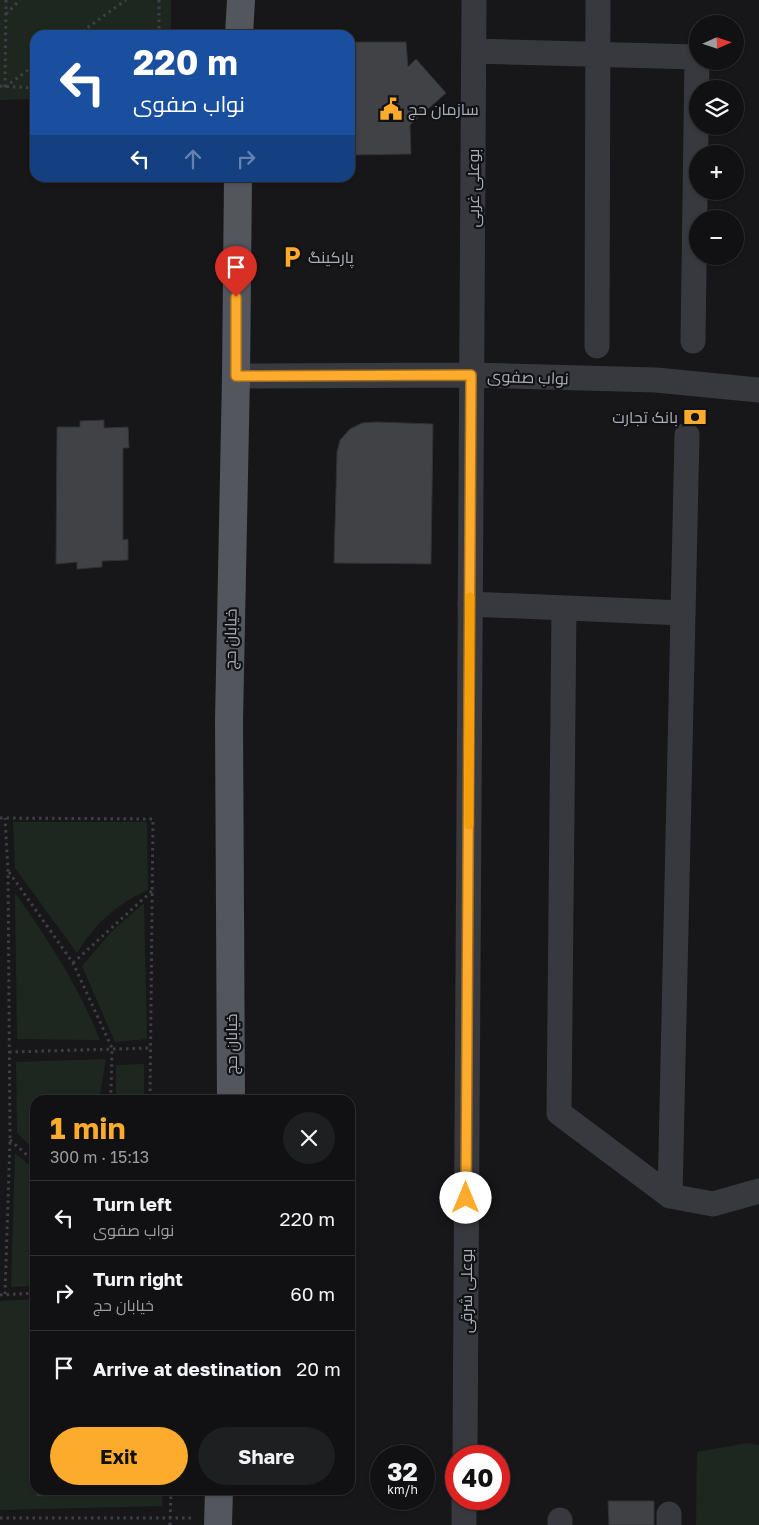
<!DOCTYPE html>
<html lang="en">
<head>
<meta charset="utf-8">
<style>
	:root { --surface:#111113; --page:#1e1f21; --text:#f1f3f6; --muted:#9c9da0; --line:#303133; --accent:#fcab2c }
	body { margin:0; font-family:"Golos Text",Cairo,sans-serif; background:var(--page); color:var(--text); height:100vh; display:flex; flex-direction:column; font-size:19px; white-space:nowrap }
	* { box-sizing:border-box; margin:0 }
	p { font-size:16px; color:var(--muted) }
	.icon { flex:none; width:28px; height:28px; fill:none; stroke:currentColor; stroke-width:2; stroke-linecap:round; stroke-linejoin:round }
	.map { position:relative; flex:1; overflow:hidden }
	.details { position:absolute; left:30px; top:1095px; width:325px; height:400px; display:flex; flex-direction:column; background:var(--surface); border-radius:15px; box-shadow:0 1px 4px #0004,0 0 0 1px var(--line) }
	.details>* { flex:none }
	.hud { position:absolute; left:30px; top:30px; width:325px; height:152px; border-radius:15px; box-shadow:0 1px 4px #0004,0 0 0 1px var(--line); background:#1a4fa0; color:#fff; overflow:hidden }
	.needle { width:32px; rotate:87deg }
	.fabs { position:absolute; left:689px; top:15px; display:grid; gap:10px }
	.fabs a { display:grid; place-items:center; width:55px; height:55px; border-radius:50%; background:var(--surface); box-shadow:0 1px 4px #0004,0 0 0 1px var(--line); font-size:25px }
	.speed { position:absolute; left:370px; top:1445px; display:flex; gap:10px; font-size:25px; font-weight:700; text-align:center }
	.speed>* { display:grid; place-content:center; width:65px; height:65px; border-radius:50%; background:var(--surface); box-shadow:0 1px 4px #0004,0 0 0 1px var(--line); line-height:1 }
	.speed small { font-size:12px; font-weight:400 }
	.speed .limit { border:8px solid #d22; background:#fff; color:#111 }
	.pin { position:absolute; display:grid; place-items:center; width:42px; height:42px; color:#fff; margin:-51px -21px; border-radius:50% 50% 50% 0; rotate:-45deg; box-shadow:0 0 5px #0007 }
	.pin .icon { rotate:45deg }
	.me { position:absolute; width:55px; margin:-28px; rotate:0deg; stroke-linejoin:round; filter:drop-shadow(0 0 4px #0008) }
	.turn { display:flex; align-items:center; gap:18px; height:105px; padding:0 20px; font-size:22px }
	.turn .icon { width:65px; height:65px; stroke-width:2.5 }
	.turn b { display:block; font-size:35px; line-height:42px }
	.lanes { display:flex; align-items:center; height:48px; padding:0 20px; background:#0003; justify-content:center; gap:25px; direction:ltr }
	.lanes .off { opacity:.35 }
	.round { display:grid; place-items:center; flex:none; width:52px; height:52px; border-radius:26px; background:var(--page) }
	.overview { display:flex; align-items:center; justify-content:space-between; height:85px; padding:0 20px }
	h1 { font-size:30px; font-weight:700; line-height:38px; color:var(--accent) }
	.cta { display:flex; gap:10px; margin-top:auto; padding:10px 20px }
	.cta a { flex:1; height:58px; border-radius:30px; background:var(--accent); color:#111; font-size:20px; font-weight:700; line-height:58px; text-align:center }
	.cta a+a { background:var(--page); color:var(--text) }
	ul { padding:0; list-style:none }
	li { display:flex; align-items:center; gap:15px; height:75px; padding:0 20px; border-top:1px solid var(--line) }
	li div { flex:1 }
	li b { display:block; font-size:19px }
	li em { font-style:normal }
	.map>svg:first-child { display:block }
</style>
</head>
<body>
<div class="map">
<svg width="759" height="1525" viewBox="0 0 759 1525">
	<rect width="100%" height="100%" fill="#171719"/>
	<path fill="#1e271f" d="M0,0h171v35h-136v64l-35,1z
		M13,822h134l1,68c-33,15 -52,33 -71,63l-62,-85z
		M15,893c33,46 64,94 85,147l-83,-1z
		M144,903l3,136 -32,3 -33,-76 30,-35z
		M106,1059l-7,41h-64v50l-18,-17 -1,-71z
		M144,1064v36h-28v-35z
		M15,1153l20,17v116l-24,1z
		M35,1299v191h128l-1,16 -162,4v-209z
		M747,1443l12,2v80h-63l1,-73z"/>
	<path fill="#414246" stroke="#313135" d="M354,42h52l2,25 8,-8 30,34 -36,32 1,29 -57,1z
		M104,420v8l24,-1 1,21h-6v92l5,-1v21l-26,1v6l-25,2v-7l-21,2 1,-137h23v-6z
		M377,422l56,2 -2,140 -97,-1 3,-111 3,-12 10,-11 12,-6z
		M37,1490h91v5l-91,1z
		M608,1501h46v24h-45z"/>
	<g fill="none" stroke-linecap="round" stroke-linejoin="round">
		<path stroke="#3e4045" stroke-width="3" stroke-dasharray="2.5 4" stroke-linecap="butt" d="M6,14l14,-14
			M77,35l49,-35
			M159,35v-35
			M0,86l35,2
			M5,87l1,-87
			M5,87l30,-22
			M0,818l153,1 -3,281
			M9,872l64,91 39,85 -1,43 -3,9
			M73,963l80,-73
			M9,1052l142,-4
			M10,1140l25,22
			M5,1294l5,-154 -2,-269 -3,-53
			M0,1295l35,-2
			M0,1518h192
			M170,1525l1,-35"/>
		<path stroke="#38393e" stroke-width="25" d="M474,51l223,6 -4,284
			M597,346l1,-346
			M236,376l235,-1 185,5 103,10
			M470,604l213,9
			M564,608l-5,505 111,83 43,8 46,-13
			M670,1196l17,-761
			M465,1456l9,-1456
			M669,1514v11
			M560,1520v5
			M464,1525v-26"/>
		<path stroke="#53565d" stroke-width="28" d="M239,35l2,-35
			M231,1100l-2,-379 7,-345 2,-198
			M218,1525l1,-35"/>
	</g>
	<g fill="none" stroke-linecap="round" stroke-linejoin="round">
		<defs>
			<path id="route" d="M236,297v79l235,-1 -5,823"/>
		</defs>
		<use href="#route" stroke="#a46f1d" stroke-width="12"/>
		<use href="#route" stroke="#fcab2c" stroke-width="9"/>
		<path stroke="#f59e0b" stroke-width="9" d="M469,825l1,-228"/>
	</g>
	<defs>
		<symbol id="civic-bare" viewBox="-9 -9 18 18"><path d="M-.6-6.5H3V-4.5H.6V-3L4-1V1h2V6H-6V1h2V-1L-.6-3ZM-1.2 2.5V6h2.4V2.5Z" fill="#fcab2c" stroke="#121214" stroke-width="2.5" paint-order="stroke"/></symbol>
		<symbol id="parking-bare" viewBox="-9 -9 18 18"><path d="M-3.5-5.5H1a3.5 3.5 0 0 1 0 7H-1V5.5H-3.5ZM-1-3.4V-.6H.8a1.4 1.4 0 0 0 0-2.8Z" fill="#fcab2c" stroke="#121214" stroke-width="2.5" paint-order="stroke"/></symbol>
		<symbol id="bank-bare" viewBox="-9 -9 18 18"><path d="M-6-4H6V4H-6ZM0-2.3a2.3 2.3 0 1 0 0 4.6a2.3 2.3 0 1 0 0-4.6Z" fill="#fcab2c" stroke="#121214" stroke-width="2.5" paint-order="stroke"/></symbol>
	</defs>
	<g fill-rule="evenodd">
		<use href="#civic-bare" x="375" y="93" width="32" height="32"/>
		<use href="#parking-bare" x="276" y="241" width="32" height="32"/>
		<use href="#bank-bare" x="679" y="401" width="32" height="32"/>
	</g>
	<g text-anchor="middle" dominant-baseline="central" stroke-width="4.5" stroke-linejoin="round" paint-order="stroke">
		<g font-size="16" fill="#a8aeba" stroke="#121214" text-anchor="start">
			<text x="408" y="109">سازمان حج</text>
			<text x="308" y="257">پارکینگ</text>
			<text x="678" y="417" text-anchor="end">بانک تجارت</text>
		</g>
		<g font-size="16" fill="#a8aeba" stroke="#121214">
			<text transform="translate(473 188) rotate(-90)">بوعلی غربی</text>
			<text transform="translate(528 377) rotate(2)">نواب صفوی</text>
			<text transform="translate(230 639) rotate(-89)">خیابان حج</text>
			<text transform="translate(231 1044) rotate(-90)">خیابان حج</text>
			<text transform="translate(466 1291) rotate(-90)">بوعلی شرقی</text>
		</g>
	</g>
</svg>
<div class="fabs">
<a><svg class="needle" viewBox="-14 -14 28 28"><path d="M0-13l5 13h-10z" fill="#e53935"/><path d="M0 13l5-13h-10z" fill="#9c9da0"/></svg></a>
<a><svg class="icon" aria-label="layers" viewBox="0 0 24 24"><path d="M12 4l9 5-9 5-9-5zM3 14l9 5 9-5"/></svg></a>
<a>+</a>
<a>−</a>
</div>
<div class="speed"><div>32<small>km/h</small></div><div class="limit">40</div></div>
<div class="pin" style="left:236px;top:297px;background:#d93025"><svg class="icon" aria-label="arrive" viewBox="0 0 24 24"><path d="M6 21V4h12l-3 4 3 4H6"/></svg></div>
<svg class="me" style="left:466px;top:1198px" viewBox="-20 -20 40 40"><circle r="19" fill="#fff"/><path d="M0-13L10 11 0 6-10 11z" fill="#fcab2c"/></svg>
<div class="hud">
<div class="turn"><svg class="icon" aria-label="left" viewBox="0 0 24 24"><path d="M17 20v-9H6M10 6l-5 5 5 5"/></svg><div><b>220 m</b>نواب صفوی</div></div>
<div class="lanes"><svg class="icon" aria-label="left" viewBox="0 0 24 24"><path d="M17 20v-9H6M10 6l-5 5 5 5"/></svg><svg class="icon off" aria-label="ahead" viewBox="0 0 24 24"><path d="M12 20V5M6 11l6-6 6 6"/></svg><svg class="icon off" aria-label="right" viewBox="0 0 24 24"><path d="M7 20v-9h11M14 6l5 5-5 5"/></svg></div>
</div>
<section class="details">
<div class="overview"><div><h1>1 min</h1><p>300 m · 15:13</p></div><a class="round"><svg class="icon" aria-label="close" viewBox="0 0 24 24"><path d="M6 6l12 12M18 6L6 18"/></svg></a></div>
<ul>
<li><svg class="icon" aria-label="left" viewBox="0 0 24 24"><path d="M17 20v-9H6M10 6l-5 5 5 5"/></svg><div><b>Turn left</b><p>نواب صفوی</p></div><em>220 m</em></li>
<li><svg class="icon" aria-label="right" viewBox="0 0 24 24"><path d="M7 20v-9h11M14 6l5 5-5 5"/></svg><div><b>Turn right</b><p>خیابان حج</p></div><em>60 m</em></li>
<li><svg class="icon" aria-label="arrive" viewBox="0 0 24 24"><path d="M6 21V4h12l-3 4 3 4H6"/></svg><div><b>Arrive at destination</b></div><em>20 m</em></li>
</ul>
<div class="cta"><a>Exit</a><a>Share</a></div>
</section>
</div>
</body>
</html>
